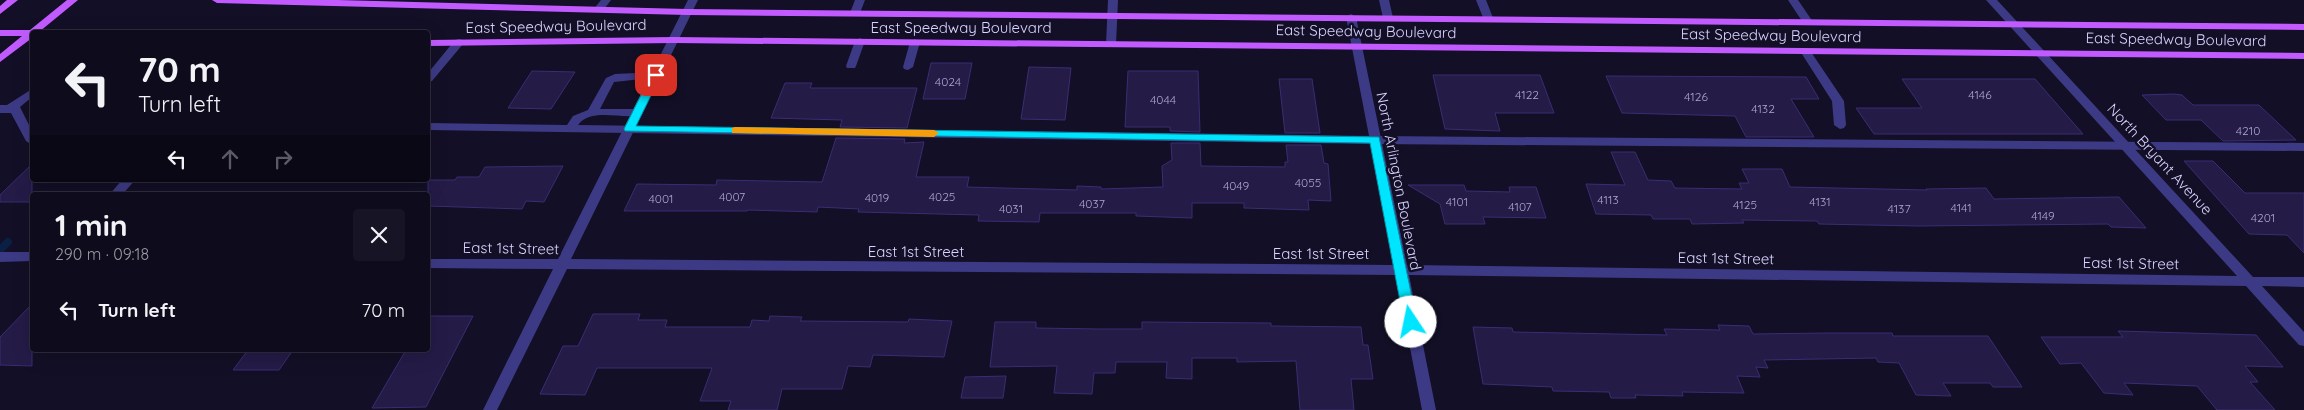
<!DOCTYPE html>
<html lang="en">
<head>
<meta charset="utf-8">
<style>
	:root { --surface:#0e0b1c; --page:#171425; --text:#f1f3f6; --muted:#9b9ba3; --line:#2e2b3b }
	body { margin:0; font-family:Quicksand,sans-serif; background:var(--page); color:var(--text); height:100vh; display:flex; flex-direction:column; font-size:19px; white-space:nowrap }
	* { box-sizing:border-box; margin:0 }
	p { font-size:16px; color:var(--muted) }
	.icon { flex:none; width:28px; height:28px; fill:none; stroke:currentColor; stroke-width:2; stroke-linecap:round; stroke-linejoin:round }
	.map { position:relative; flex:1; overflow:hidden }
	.details { position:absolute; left:30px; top:192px; width:400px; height:160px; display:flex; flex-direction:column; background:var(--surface); border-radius:5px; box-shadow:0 5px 20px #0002,0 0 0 1px var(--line) }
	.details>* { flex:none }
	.banner { position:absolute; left:30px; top:30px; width:400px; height:152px; border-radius:5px; box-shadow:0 5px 20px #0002,0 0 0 1px var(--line); background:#0e0b1c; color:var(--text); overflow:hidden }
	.pin { position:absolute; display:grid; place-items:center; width:42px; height:42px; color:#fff; margin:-21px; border-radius:10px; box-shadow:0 2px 8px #0006 }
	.me { position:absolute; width:55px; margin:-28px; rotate:349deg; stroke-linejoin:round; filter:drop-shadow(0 0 4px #0008) }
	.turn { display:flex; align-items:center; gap:18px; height:105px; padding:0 25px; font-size:22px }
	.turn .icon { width:65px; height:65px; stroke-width:2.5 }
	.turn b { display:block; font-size:35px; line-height:42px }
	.lanes { display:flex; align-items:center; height:48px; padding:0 25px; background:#0003; justify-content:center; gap:25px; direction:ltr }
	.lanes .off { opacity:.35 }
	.round { display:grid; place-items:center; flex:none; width:52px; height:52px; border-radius:5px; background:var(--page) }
	.headline { display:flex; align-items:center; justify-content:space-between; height:85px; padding:0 25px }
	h1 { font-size:30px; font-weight:800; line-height:38px }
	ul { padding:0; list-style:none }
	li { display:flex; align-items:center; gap:15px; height:65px; padding:0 25px }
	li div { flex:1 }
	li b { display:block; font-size:19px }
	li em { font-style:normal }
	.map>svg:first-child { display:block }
</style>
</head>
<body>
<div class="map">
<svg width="2304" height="410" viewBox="0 0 2304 410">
	<rect width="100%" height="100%" fill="#130f26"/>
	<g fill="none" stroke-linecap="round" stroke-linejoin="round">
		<path stroke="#0a1f44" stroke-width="8" d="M0,250l8,-8"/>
	</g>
	<path fill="#241b47" stroke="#3b2d73" d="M931,63h41l-7,36h-42z
		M1029,67l42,1 -6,52 -44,-1z
		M532,71l43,1 -24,37 -43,-1z
		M1128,71h70l2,61 -30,-1v-4h-45z
		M1433,75h107l14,38h-59l5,18 -55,-2z
		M1606,76l200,1 13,22h-28l23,38h-68l-11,-21 -113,-3z
		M1279,79h33l8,54h-35z
		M1902,79h133l48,55h-209l-18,-26h66z
		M785,83h27l-2,5h107l-10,40 -67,-1 2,-7 -71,-2z
		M2174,94l8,1 11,10h66l37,35 -73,1 -22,-21h-35l-24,-25z
		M836,138l69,1 -1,4 20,-1 -8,35h53l-2,10 110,3v-4l24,1v2l62,-2 -1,-21 10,-6 -1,-17h29l1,23 84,1v-5h3l-2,-17h35l3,18 4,1 3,37 -23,-1 1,10 -65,-2v-5h-52v15l-56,-2v-3h-96l-1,9 -61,-1 1,-6 -121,-3 1,-3 -41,-2 -1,5 -69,-2 -1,1h-123l13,-27 79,1 1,-5 105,2z
		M1611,152h24l13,28 23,1 4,7 67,1 -3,-6h10l-7,-14h40l8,18 137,3 -1,-1 60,-1 8,11 125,-2 27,31 -35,-1 -3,-3 -189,2 -100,-2 -2,-3 -75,-1 2,3 -52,1 -2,-5h-37l-2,-4 -55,-1 -10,-30 39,1z
		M2184,161h29l32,32h59v60l-17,-18 -38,-1z
		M32,164v38h-32v-7z
		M563,166l-19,36 -18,-1 -4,8 -94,-3v-26h27l2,-3h22l6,-10z
		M1408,185h56l2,6 44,1 -1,-5h27l10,31 -63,-1 2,7h-40l-5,-20z
		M32,304v62l-32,-1v-28z
		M593,314h47l-2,6h29l-2,7h85l2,-7 17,1 1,-5 32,1 -2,4 108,1 1,-3 43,2 -8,36 -71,-2 -3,12 -22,-1 -6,23h-60l-5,21h-49l3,-9h-31l12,-33h-115l-12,27 -45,-1 23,-48h15z
		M428,316h45l-47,91 -54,1 34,-58h22z
		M995,322h41v6l63,1h43v-7l129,1v3l90,1 2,18h5l5,34h-22l3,31h-54l-4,-49 -59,1v-4h-45v21l-26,-1 1,-16h-51l-1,11h-21l-2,21 -38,-1 3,-27 -67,1z
		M1718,325l31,1 4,8 74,-1h65l1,3h95l34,51h-29l-3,-4h-47l8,13 -35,-1 -17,-32 -21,-1 -2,-4 -112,2 4,8 -12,-1 4,10 -23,-1 7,17 -62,-1 1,4 -48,-1 1,3h-25l-2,-6 -56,-1 -1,-4 -69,-3 -10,-57 39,1 1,4 154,3 -3,-6 56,1z
		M2118,331l138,4 27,32 -38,-1 13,16h-8l25,28h-58l-20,-24 -73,-3 9,12 -29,-2 -23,-30 -21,1 -19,-27h82z
		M248,350h45l-14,20h-46z
		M1006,376l-3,22h-42l4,-21z"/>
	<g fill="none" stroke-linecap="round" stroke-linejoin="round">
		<path fill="#3d3a85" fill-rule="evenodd" d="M601,0h10l-9,12h-8l-1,-2z
			M855,0h10l-5,13 -5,3 -5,-3z
			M1108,0h10l-2,44 -5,3 -5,-3z
			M1379,0h10l4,18 -1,2h-8l-1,-2z
			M1476,0h10l7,18 -1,2h-8z
			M1788,0h10l15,22 -1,2h-8z
			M860,38l5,3 -9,25 -1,2h-8l-1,-2 9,-25z
			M459,39l4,1 1,2 -1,2 -31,37 -4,1v-9l27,-33z
			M915,39l5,3 -7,25 -5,3 -4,-1 -1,-2 7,-25z
			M1805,48l4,1 35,52 2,24 -2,3 -4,1 -6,-4 -2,-24 -32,-50z
			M656,72l4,1 2,2 -2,2 -46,5 -14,27h37l6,4 -2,2c-19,5 -50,-8 -63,10l797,11 929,7v8l-929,-7 -947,-14v-7l139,2 6,-9 15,-6 18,-32 9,-4z
			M32,89v8l-12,10 12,24v14l-6,-4 -15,-28h-11v-8h7z
			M122,180h13l-13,15h-13z"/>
		<path fill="#3d3a85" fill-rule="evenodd" d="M688,0h10l-127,259 823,6 -48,-248 5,-3 5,3 51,248 830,11 -251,-276h11l256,277h51v10l-42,-1 42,46v14l-5,-1 -53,-59 -837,-11 27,135h-14l-26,-135 -829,-6 -70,141h-14l70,-141 -125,-1v-9h130z
			M0,252h32v9l-32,1z"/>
		<path fill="#c25bff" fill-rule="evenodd" d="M7,0h11l-18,14v-8z
			M67,0h11l-39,32h-7v6l-32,24v-8l22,-18h-22v-6h30z
			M212,0h126l349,9 1617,15v6l-1617,-15 -470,-12z
			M674,37l1630,16v6l-1630,-16 -246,3v-6z"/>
	</g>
	<path fill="#00e5ff" stroke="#0095a6" d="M656,72l5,3 -25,51 743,11 38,185 -6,5 -7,-5 -34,-179 -745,-12 -1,-2 27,-54z"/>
	<path fill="#f59e0b" d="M735,127l199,3 5,3 -5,4 -202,-4v-5z"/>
	<g text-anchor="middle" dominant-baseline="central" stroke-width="5" stroke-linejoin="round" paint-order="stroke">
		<g font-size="12" fill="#aca6d1">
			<text x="948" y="81">4024</text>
			<text x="1527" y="94">4122</text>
			<text x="1980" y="94">4146</text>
			<text x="1696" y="96">4126</text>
			<text x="1163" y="99">4044</text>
			<text x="1763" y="108">4132</text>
			<text x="2248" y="130">4210</text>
			<text x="1308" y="182">4055</text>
			<text x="1236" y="185">4049</text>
			<text x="732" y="196">4007</text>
			<text x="942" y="196">4025</text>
			<text x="877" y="197">4019</text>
			<text x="661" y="198">4001</text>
			<text x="1608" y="199">4113</text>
			<text x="1457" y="201">4101</text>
			<text x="1820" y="201">4131</text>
			<text x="1092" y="203">4037</text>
			<text x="1745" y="204">4125</text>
			<text x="1520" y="206">4107</text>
			<text x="1961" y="207">4141</text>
			<text x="1011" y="208">4031</text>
			<text x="1899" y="208">4137</text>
			<text x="2043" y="215">4149</text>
			<text x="2263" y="217">4201</text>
		</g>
		<g font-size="15" fill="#d9d4ff" stroke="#130f26">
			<text transform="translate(556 26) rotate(-1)">East Speedway Boulevard</text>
			<text x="961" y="27">East Speedway Boulevard</text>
			<text transform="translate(1366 31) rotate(1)">East Speedway Boulevard</text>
			<text transform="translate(1771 35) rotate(1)">East Speedway Boulevard</text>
			<text transform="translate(2176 39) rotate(1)">East Speedway Boulevard</text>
			<text transform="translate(2160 159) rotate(47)">North Bryant Avenue</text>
			<text transform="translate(1399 181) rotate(79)">North Arlington Boulevard</text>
			<text transform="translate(511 248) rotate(1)">East 1st Street</text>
			<text x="916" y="251">East 1st Street</text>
			<text x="1321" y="253">East 1st Street</text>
			<text transform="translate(1726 258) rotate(1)">East 1st Street</text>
			<text transform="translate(2131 263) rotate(1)">East 1st Street</text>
		</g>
	</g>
</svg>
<div class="pin" style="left:656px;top:75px;background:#d93025"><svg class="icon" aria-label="arrive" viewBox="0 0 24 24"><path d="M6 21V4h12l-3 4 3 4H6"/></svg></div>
<svg class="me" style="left:1411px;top:322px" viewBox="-20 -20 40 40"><circle r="19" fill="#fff"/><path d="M0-13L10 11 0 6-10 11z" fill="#00e5ff"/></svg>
<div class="banner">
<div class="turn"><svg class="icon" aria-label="left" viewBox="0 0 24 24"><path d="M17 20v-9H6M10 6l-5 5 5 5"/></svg><div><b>70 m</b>Turn left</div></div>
<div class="lanes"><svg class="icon" aria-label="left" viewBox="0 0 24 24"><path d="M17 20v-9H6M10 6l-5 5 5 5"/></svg><svg class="icon off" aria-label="ahead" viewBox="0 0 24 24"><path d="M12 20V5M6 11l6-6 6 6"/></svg><svg class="icon off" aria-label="right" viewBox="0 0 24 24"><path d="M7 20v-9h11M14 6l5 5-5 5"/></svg></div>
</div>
<section class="details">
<div class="headline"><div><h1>1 min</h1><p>290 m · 09:18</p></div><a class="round"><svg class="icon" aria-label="close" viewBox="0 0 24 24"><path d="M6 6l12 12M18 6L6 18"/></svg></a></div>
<ul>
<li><svg class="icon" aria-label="left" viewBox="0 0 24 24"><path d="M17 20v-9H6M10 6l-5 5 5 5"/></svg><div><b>Turn left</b></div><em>70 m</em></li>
</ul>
</section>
</div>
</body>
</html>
